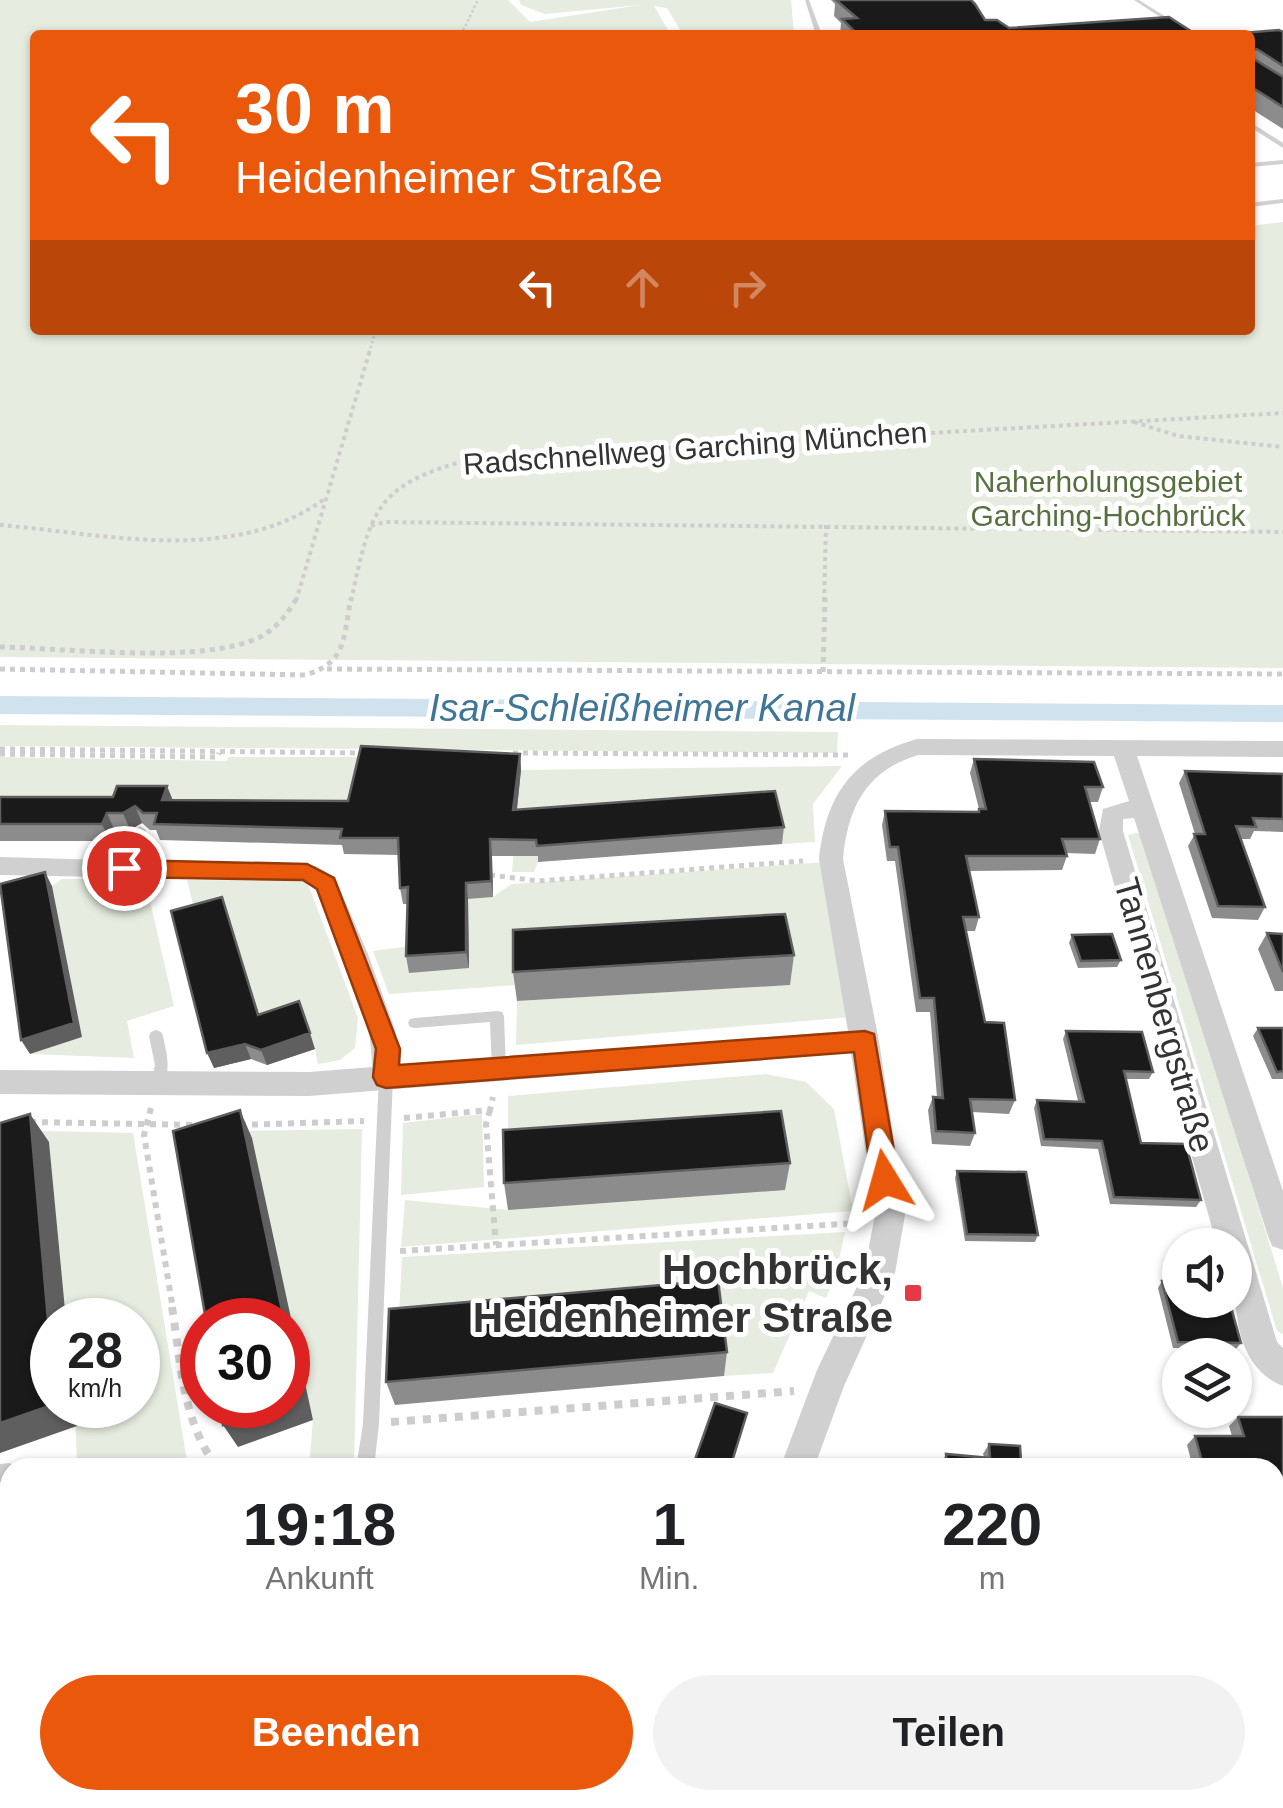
<!DOCTYPE html>
<html lang="de">
<head>
<meta charset="utf-8">
<style>
	:root { --surface:#fff; --page:#f2f2f2; --text:#202124; --muted:#757577; --accent:#ea580c }
	body { margin:0; font-family:Arial,sans-serif; background:var(--page); color:var(--text); height:100vh; display:flex; flex-direction:column; font-size:38px; white-space:nowrap }
	* { box-sizing:border-box; margin:0 }
	p { font-size:32px; color:var(--muted) }
	.icon { flex:none; width:55px; height:55px; fill:none; stroke:currentColor; stroke-width:2; stroke-linecap:round; stroke-linejoin:round }
	.map { position:relative; flex:1; overflow:hidden }
	.panel { position:absolute; left:0px; top:1458px; width:1285px; height:352px; display:flex; flex-direction:column; background:var(--surface); border-radius:30px 30px 0 0; box-shadow:0 2px 8px #0004 }
	.panel>* { flex:none }
	.banner { position:absolute; left:30px; top:30px; width:1225px; height:305px; border-radius:10px; box-shadow:0 2px 8px #0004; background:#ea580c; color:#fff; overflow:hidden }
	.buttons { position:absolute; left:1162px; top:1228px; display:grid; gap:20px }
	.buttons a { display:grid; place-items:center; width:90px; height:90px; border-radius:50%; background:var(--surface); box-shadow:0 2px 8px #0004; font-size:50px }
	.speed { position:absolute; left:30px; top:1298px; display:flex; gap:20px; font-size:50px; font-weight:700; text-align:center }
	.speed>* { display:grid; place-content:center; width:130px; height:130px; border-radius:50%; background:var(--surface); box-shadow:0 2px 8px #0004; line-height:1 }
	.speed small { font-size:25px; font-weight:400 }
	.speed .limit { border:15px solid #d22; background:#fff; color:#111 }
	.pin { position:absolute; display:grid; place-items:center; width:85px; height:85px; color:#fff; margin:-42px; border:5px solid #fff; border-radius:50%; box-shadow:0 2px 10px #0007 }
	.me { position:absolute; width:110px; margin:-55px; rotate:352deg; stroke-linejoin:round; filter:drop-shadow(0 0 8px #0008) }
	.turn { display:flex; align-items:center; gap:35px; height:210px; padding:0 40px; font-size:45px }
	.turn .icon { width:130px; height:130px; stroke-width:2.5 }
	.turn b { display:block; font-size:70px; line-height:85px }
	.lanes { display:flex; align-items:center; height:95px; padding:0 40px; background:#0003; justify-content:center; gap:50px; direction:ltr }
	.lanes .off { opacity:.35 }
	.eta { display:flex; justify-content:space-evenly; align-items:center; height:170px; text-align:center }
	.eta b { font-size:60px; font-weight:700; line-height:70px }
	.action { display:flex; gap:20px; margin-top:auto; padding:20px 40px }
	.action a { flex:1; height:115px; border-radius:60px; background:var(--accent); color:#fff; font-size:40px; font-weight:700; line-height:115px; text-align:center }
	.action a+a { background:var(--page); color:var(--text) }
	.map>svg:first-child { display:block }
</style>
</head>
<body>
<div class="map">
<svg width="1283" height="1808" viewBox="0 0 1283 1808">
	<rect width="100%" height="100%" fill="#fff"/>
	<path fill="#e6ecdf" d="M0,0h508l22,22 110,-17 -95,9 -24,-9 -2,-5h272l3,35h-111l-16,-27 -13,-2 17,29h-636v295h1215v-104l33,-4v446l-1283,-11z
		M0,725l838,7 -1,21 -837,-7z
		M0,757l227,4 1,-4h138l-14,60 -352,-4z
		M842,766l-29,38 2,38 -33,2 -8,-36 -236,54 -4,10h-22l9,-102z
		M1136,833l8,2 139,453v46l-6,-3 -149,-496z
		M827,862l25,155 -336,28 1,-44 272,-16h-272l-128,9 -16,-43 37,-5 59,22 -1,-69 25,-2 19,-13z
		M62,879h83l29,127 -47,15 7,37 -104,-4 52,-17 -30,-151z
		M187,880l120,1 51,137 -3,30 -15,12 -22,4 -3,-15 -57,-17 -61,-111z
		M766,1074l40,8 28,27 19,102 -452,36 4,-47 103,10v-114z
		M482,1114l2,73 -83,8 2,-72z
		M362,1129l-8,338h-45l4,-47 -64,-280 -66,-8z
		M0,1130l133,3 55,334h-111l-2,-62h63v-85h-72l-17,-177z
		M845,1232l-10,46 -9,20 -17,-7 -36,82 -49,3 -9,-70 -317,28 4,-77z
		M0,1580h10v220h681l1,8h-692z"/>
	<path fill="#cfe2ee" d="M0,696l1283,9v17l-1283,-8z"/>
	<g fill="none" stroke-linecap="round" stroke-linejoin="round">
		<path stroke="#cdcdcd" stroke-width="2.5" stroke-dasharray="2.5 2.5" stroke-linecap="butt" d="M461,35l17,-35
			M369,353l7,-23"/>
		<path stroke="#cdcdcd" stroke-width="4" stroke-dasharray="4 4" stroke-linecap="butt" d="M1134,422l44,14 105,11
			M0,525c107,9 233,41 326,-27
			M371,526l14,-4 898,10
			M296,601l74,-251
			M351,601c20,-93 25,-116 120,-142l812,-46
			M824,601l2,-76"/>
		<path stroke="#cdcdcd" stroke-width="5" stroke-dasharray="5 5" stroke-linecap="butt" d="M0,647c67,1 202,18 260,-10 16,-8 28,-24 37,-39
			M0,669l305,6c43,-12 38,-39 46,-77
			M327,669l956,5
			M823,672l2,-74
			M0,749l362,4
			M513,753l339,2
			M0,754l217,3 2,-4
			M490,875l49,6 264,-20"/>
		<path stroke="#cdcdcd" stroke-width="6" stroke-dasharray="6 6" stroke-linecap="butt" d="M151,1108l-7,27 29,174
			M490,1110l-4,14 10,121
			M404,1118l86,-8 3,-13
			M30,1122l169,3
			M240,1125l124,-4
			M400,1251l458,-28"/>
		<path stroke="#cdcdcd" stroke-width="8" stroke-dasharray="8 8" stroke-linecap="butt" d="M172,1307c9,55 10,116 46,161
			M391,1422l403,-31
			M1122,1800l2,8"/>
		<path fill="#d0d0d0" fill-rule="evenodd" d="M805,0h4l13,35h-6z
			M1134,0h5l56,35h-7z
			M1250,122l33,21v5l-33,-21z
			M1283,160v4l-33,3v-4z
			M1283,199v4l-33,4v-4z
			M140,826l6,4 -16,39 -2,3h-8l-2,-3 16,-39z
			M497,1011l5,1 2,4 2,54 -2,4 -5,2 -5,-2 -2,-4 -2,-48 -75,6 -5,-1 -2,-4 2,-4 5,-1z
			M156,1030l5,2 2,4c4,20 8,31 0,51l-5,2 -5,-2 -2,-4 4,-18 -6,-29 2,-4z
			M386,1071l5,2 2,4 -14,347 -5,44h-18l7,-44 16,-347 2,-4z
			M10,1463l7,5h-7v13l-10,1v-18z"/>
		<path fill="#d0d0d0" fill-rule="evenodd" d="M917,739l366,2v16l-146,-1 146,435v59l-11,-4 -4,-10 -134,-418 -11,1v12l154,511 6,6v38c-55,-22 -48,-94 -48,-141h-18l-118,-414 4,-22 26,-8 -15,-45 -196,-1c-52,16 -70,52 -75,104l36,182 26,174 -10,58 -51,113 -30,82h-34l37,-98 47,-98 11,-57 -24,-162 -542,43 -309,-2v-24l309,2 63,-5c0,-62 -34,-121 -56,-177l-14,-9 -302,-6v-18l316,9 19,12 33,76 27,76 5,35 448,-34 -29,-172c7,-65 34,-102 98,-120z
			M1275,1586l8,3v102l-8,-3z
			M724,1800h40l1,8h-40z"/>
	</g>
	<path fill="#8c8c8c" d="M831,0h140l14,20 24,8 188,7h-357l1,-12 -7,-7 1,-12z
		M1283,32v97l-33,-21v-73z
		M520,754l1,16 -4,40 267,17 -2,17 -244,18v-6h-46l1,41 -25,2 1,69 -60,5 -3,-17 1,-52h-4l-3,-16 -1,-33 -55,-1 -2,-9 -182,-5 -4,-10h-6l-8,-7 -12,7 -16,-1 -4,12h-110v-44l348,4z
		M974,759l129,28 -5,15h-9l11,37 -5,15 -29,-1 1,3 -5,14 -93,1 10,46 -4,14h-9l19,91 30,78 -6,14 -37,-2 3,21 -5,13 -38,-2 -4,-34 5,-13h4l-7,-85h-14l-21,-151h-8l-5,-36 3,-14 93,1 1,-3 -9,-36z
		M1185,771l98,3v58l-29,-1 -4,8h-9l24,68 -7,13 -46,-2 -24,-72 7,-12 -16,-51z
		M222,897l37,117 56,35 -48,16 -16,-6 -37,9z
		M1267,933l16,1v57h-8l-17,-42z
		M1072,935l49,25 -4,7 -39,1 -9,-25z
		M794,955l-4,30 -273,16 -4,-29z
		M1258,1028h25v51h-11l-19,-43z
		M1066,1031l87,41 -4,7h-23l15,64 60,57 -5,7 -86,-3 -12,-55 -57,-3 -7,-38 3,-8 41,1 -15,-62z
		M790,1163l-5,27 -277,20 -4,-27z
		M957,1171l81,64 -3,7 -70,-1 -10,-63z
		M1162,1281l79,62 -5,6 -63,-1 -15,-60z
		M727,1352l-3,24 -329,29 -9,-23z
		M1238,1417h45v87h-4l4,19 -8,6v-61h-82l-6,-23 8,-9h37l-3,-10z
		M989,1444l32,16 33,8h-113v-4l5,-10 38,3 -1,-3z
		M0,1492h10v43h-10z"/>
	<path fill="#5f5f5f" d="M520,754l1,16 -6,57 -2,-17z
		M167,786l7,17 -12,-3z
		M135,806l7,17 -12,7 -7,-17z
		M107,813l7,16 -4,12 -8,-17z
		M490,839l2,17 1,41 -2,-16z
		M45,872l7,14 30,151 -52,17 -9,-14z
		M466,883l2,16 1,69 -3,-16z
		M310,1033l5,16 -48,16 -6,-15z
		M245,1044l6,15 -37,9 -7,-15z
		M240,1110l12,28 61,282 -75,27 -15,-22 57,-20h8v-85h-4z
		M30,1114l19,28 17,178h-14v46z
		M52,1405h23l2,21 -77,27v-30z"/>
	<path fill="#1a1a1a" stroke="#5f5f5f" stroke-width="2.5" d="M836,0h135l4,4 10,16h12l12,8 160,-11 28,18h-339l-16,-16 15,-1z
		M1279,30l4,2v34l-26,-17 -4,1 1,9 29,18v30l-33,-21v-51h-31z
		M361,746l159,8 -7,56 262,-19 9,36 -247,19 -1,-6 -46,-1 1,42 -25,2v69l-60,4 2,-69 -8,1 -2,-50h-58l2,-9 -188,-5 3,-11h-14l-8,-7 -12,7h-16l-5,11h-102v-27h113l4,-11h50l-5,14 186,1z
		M974,759l120,3 9,25h-18l15,52h-38l5,17h-101l13,61h-16l22,105 19,1 11,77 -45,-1 5,34 -39,-2 -3,-34 10,1 -9,-100h-14l-22,-151h-8l-5,-36 94,1v-3h7z
		M1185,771l98,3v45l-30,-1 3,9 -20,-1 29,81 -47,-1 -24,-72h11z
		M45,872l29,151 -53,17 -21,-156z
		M222,897l36,118 41,-14 11,32 -49,17 -16,-6 -38,9 -36,-142z
		M785,914l9,41 -281,17v-42z
		M1267,933l16,1v38z
		M1112,934l9,26 -40,1 -9,-26z
		M1258,1028h25v43l-6,1z
		M1066,1031l76,1 11,40 -29,-1 17,72 45,1 15,56 -87,-3 -12,-56 -58,-2 -7,-39 47,2z
		M240,1110l44,210h-78l-33,-189z
		M781,1111l9,52 -286,20 -1,-53z
		M30,1114l22,252v39l-52,18v-300z
		M957,1171l69,1 12,63 -71,-1z
		M718,1280l9,72 -341,30 3,-73z
		M1162,1281l18,1v18h49l12,43 -63,-1z
		M288,1336l13,62 -13,4z
		M715,1403l32,10 -17,55h-38z
		M220,1405h60l-57,20z
		M1238,1417h45v78h-7l7,27 -8,-1v-53h-71l-9,-32h49z
		M989,1444l31,2 1,14 32,2 1,6h-107l-1,-14 44,4z
		M0,1492h10v38h-10z
		M876,1800h114l2,8h-115z"/>
	<path fill="#ea580c" stroke="#983908" stroke-width="2.5" d="M124,860l183,4 27,14 66,171 -1,16 466,-34 9,3 25,146 -4,9 -10,4 -9,-4 -4,-9 -18,-128 -468,36 -9,-3 -4,-8 3,-28 -59,-160 -14,-9 -179,-3 -11,-9z"/>
	<rect fill="#e63946" stroke="#fff" stroke-width="4" x="903" y="1283" width="20" height="20" rx="5"/>
	<g text-anchor="middle" dominant-baseline="central" stroke-width="10" stroke-linejoin="round" paint-order="stroke">
		<g font-size="30" fill="#333" stroke="#fff">
			<text transform="translate(695 448) rotate(-4)">Radschnellweg Garching München</text>
		</g>
		<g font-size="30" fill="#56703f" stroke="#fff">
			<text x="1108" y="481">Naherholungsgebiet<tspan x="1108" dy="34">Garching-Hochbrück</tspan></text>
		</g>
		<g font-size="35" fill="#333" stroke="#fff">
			<text transform="translate(1165 1015) rotate(74)">Tannenbergstraße</text>
		</g>
		<g font-size="38" font-style="italic" fill="#3f7597" stroke="#fff">
			<text x="642" y="708">Isar-Schleißheimer Kanal</text>
		</g>
		<g font-size="42" font-weight="bold" fill="#333" stroke="#fff" text-anchor="end">
			<text x="893" y="1269">Hochbrück,<tspan x="893" dy="48">Heidenheimer Straße</tspan></text>
		</g>
	</g>
</svg>
<div class="buttons">
<a><svg class="icon" aria-label="sound" viewBox="0 0 24 24"><path d="M4 9h4l5-4v14l-5-4H4zM17 9q2 3 0 6"/></svg></a>
<a><svg class="icon" aria-label="layers" viewBox="0 0 24 24"><path d="M12 4l9 5-9 5-9-5zM3 14l9 5 9-5"/></svg></a>
</div>
<div class="speed"><div>28<small>km/h</small></div><div class="limit">30</div></div>
<div class="pin" style="left:124px;top:868px;background:#d93025"><svg class="icon" aria-label="arrive" viewBox="0 0 24 24"><path d="M6 21V4h12l-3 4 3 4H6"/></svg></div>
<svg class="me" style="left:885px;top:1180px" viewBox="-20 -20 40 40"><path d="M0-17L14 15 0 8-14 15z" fill="#ea580c" stroke="#fff" stroke-width="4"/></svg>
<div class="banner">
<div class="turn"><svg class="icon" aria-label="left" viewBox="0 0 24 24"><path d="M17 20v-9H6M10 6l-5 5 5 5"/></svg><div><b>30 m</b>Heidenheimer Straße</div></div>
<div class="lanes"><svg class="icon" aria-label="left" viewBox="0 0 24 24"><path d="M17 20v-9H6M10 6l-5 5 5 5"/></svg><svg class="icon off" aria-label="ahead" viewBox="0 0 24 24"><path d="M12 20V5M6 11l6-6 6 6"/></svg><svg class="icon off" aria-label="right" viewBox="0 0 24 24"><path d="M7 20v-9h11M14 6l5 5-5 5"/></svg></div>
</div>
<section class="panel">
<div class="eta">
<div><b>19:18</b><p>Ankunft</p></div>
<div><b>1</b><p>Min.</p></div>
<div><b>220</b><p>m</p></div>
</div>
<div class="action"><a>Beenden</a><a>Teilen</a></div>
</section>
</div>
</body>
</html>
